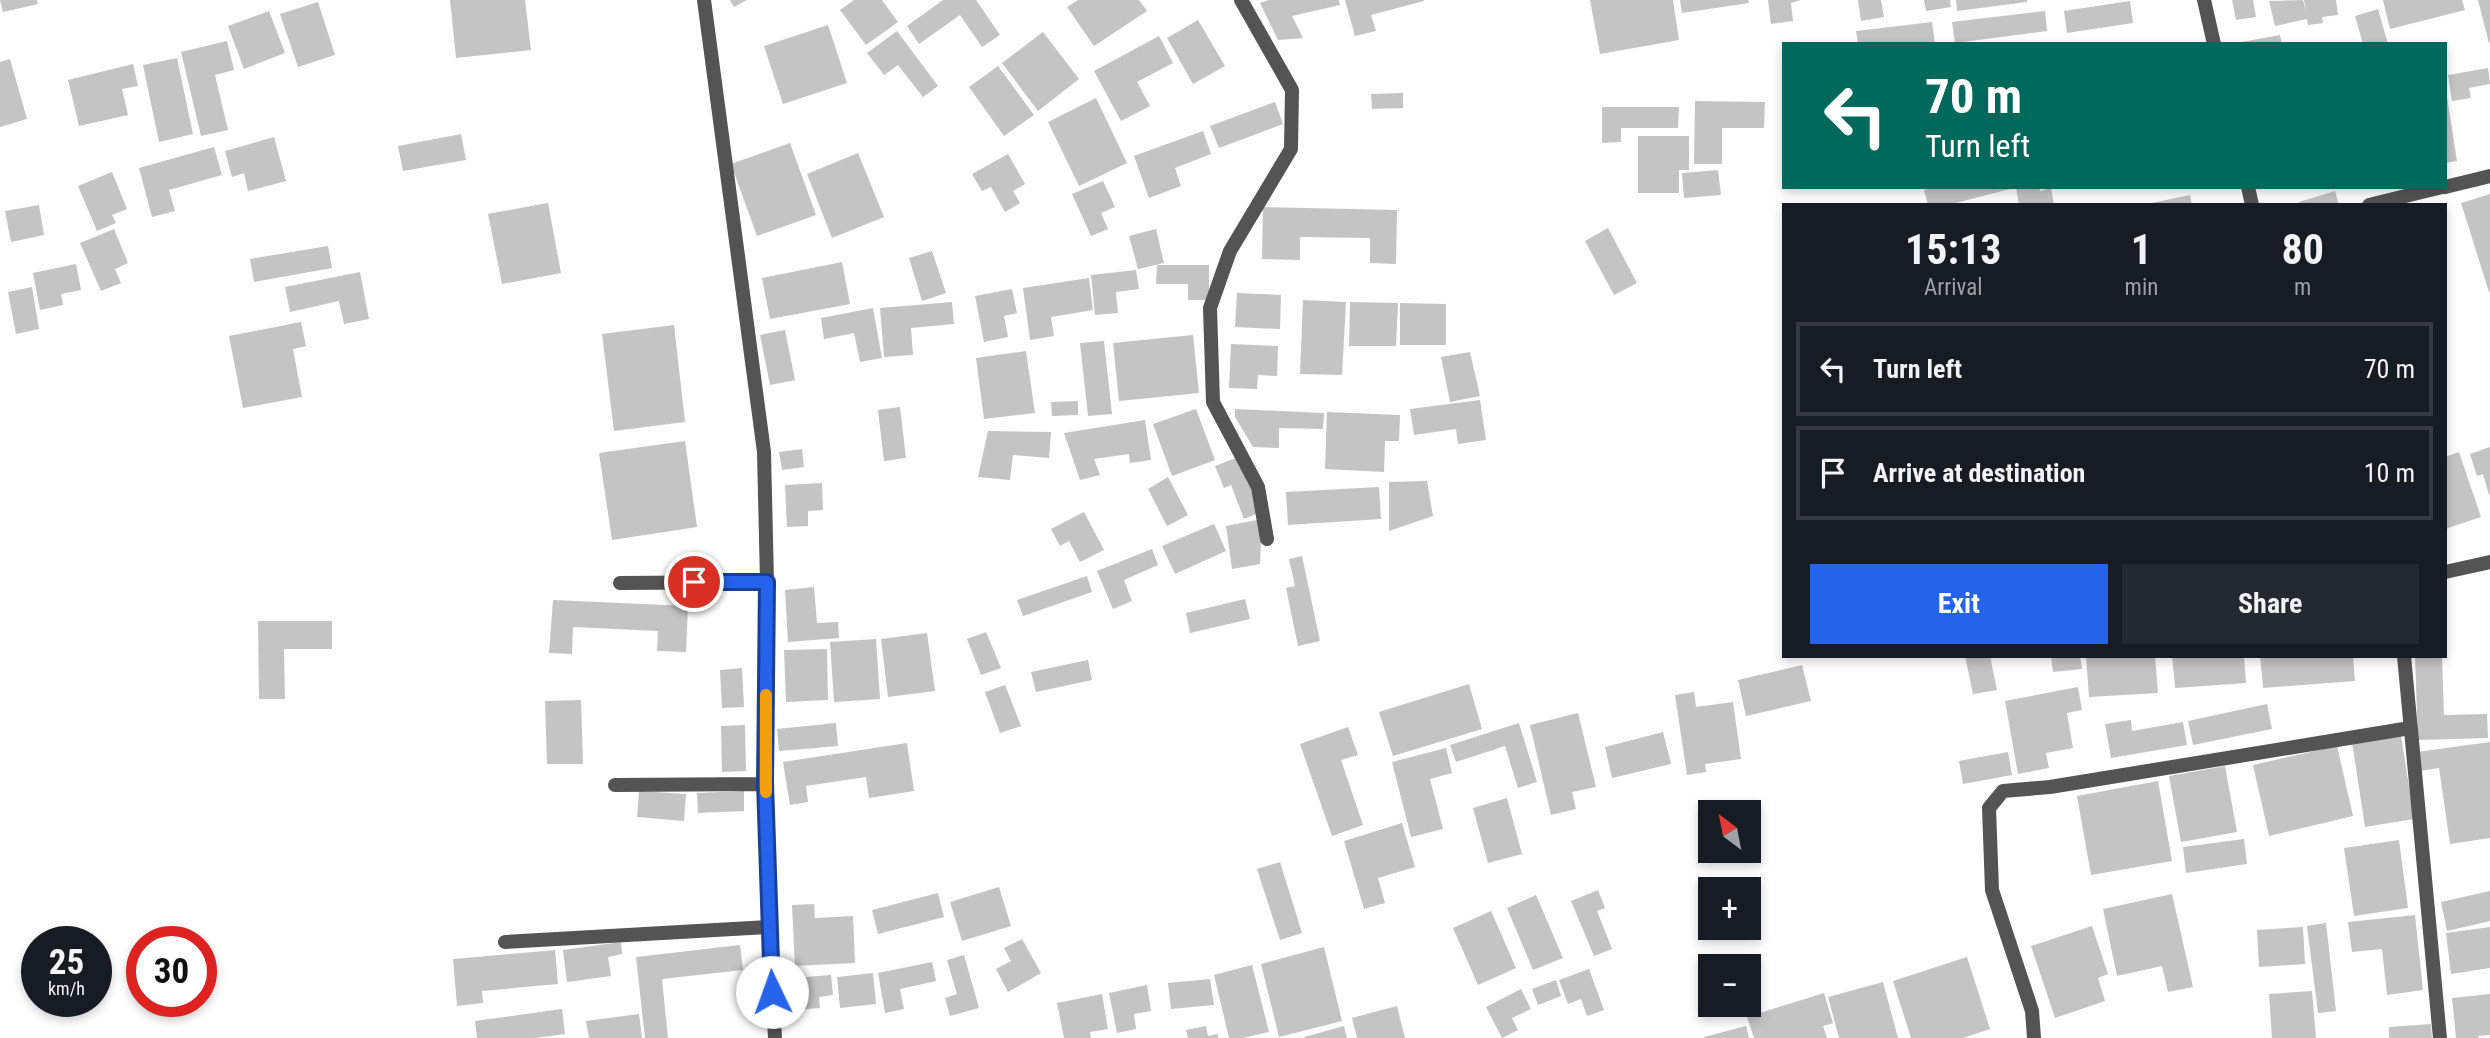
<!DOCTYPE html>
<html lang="en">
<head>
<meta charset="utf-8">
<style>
	:root { --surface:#171b24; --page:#242831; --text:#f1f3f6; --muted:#9ea1a6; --line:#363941; --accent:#2563eb }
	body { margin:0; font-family:"Roboto Condensed",sans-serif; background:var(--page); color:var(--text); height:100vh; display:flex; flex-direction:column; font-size:26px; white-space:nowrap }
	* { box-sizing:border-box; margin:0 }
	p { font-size:23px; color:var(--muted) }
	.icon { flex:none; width:38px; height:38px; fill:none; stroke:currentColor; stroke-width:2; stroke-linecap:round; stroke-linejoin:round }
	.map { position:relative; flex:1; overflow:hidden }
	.details { position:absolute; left:1782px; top:203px; width:665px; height:455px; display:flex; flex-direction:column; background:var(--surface); border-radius:0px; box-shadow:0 4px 10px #0003 }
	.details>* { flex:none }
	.hud { position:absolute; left:1782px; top:42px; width:665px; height:147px; border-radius:0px; box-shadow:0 4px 10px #0003; background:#00695c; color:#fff; overflow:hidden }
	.needle { width:46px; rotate:328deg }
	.buttons { position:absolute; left:1698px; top:800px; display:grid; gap:14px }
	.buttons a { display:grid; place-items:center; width:63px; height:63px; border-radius:0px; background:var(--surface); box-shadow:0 4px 10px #0003; font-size:35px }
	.speed { position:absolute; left:21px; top:926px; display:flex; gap:14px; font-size:35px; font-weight:700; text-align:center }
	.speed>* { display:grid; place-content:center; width:91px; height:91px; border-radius:50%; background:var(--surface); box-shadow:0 4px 10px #0003; line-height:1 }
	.speed small { font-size:18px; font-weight:400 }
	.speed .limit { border:10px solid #d22; background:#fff; color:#111 }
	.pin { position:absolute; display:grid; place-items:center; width:60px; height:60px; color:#fff; margin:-30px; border:4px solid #fff; border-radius:50%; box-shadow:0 2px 7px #0007 }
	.me { position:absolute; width:77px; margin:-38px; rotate:357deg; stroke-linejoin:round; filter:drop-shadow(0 0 5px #0008) }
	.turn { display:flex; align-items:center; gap:24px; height:147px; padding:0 28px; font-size:32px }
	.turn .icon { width:91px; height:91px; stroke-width:2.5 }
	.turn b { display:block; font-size:49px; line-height:60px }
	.eta { display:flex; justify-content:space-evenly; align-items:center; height:119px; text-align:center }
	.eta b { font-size:42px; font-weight:700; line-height:49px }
	.button { display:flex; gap:14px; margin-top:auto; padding:14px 28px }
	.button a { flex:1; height:80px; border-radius:0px; background:var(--accent); color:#fff; font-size:28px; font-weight:700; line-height:80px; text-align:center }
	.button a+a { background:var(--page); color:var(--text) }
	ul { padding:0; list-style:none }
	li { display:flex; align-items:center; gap:21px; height:94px; margin:0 14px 10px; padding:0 14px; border:4px solid var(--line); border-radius:0px }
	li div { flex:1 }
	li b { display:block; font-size:26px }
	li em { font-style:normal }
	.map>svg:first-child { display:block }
</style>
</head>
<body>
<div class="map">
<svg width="2490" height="1038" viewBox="0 0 2490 1038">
	<rect width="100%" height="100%" fill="#fff"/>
	<path fill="#c4c4c4" d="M0,0h37l1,4 -35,8z
		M450,0h75l6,50 -75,8z
		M730,0h17l-13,7z
		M854,0h28l16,22 -32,23 -26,-35z
		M943,0h33l24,35 -18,12 -22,-32 -41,29 -12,-18z
		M1078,0h61l8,11 -53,35 -27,-39z
		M1269,0h70l1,5 -48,11 11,22 -25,2 -18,-37z
		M1345,0h79v1l-53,14 5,16 -21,5z
		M1590,0h83l6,40 -79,14z
		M1680,0h68l1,3 -67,10z
		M1768,0h33l-10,3 2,18 -22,3z
		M1858,0h23l3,17 -23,4z
		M1924,0h26l1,7 -25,4z
		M1956,0h71v2l-70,9z
		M2232,0h21l3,17 -20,3z
		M2303,0l3,12 -2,-12h32l2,15 -16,2 1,6 -15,2 -1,-6 -32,7 -6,-25z
		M2383,0h79l3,10 -75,19z
		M2478,0h12v42l-1,1z
		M2130,1l3,22 -66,10 -3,-22z
		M318,2l17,53 -37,12 -18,-53z
		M2378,9l10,35h-25l-8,-28z
		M269,11l16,42 -41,16 -16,-43z
		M2045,11l2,20 -92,12 -3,-21z
		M1198,20l27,46 -32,18 -26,-46z
		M1932,22l3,22h-77l-2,-13z
		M828,25l19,58 -64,21 -19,-58z
		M897,31l41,55 -15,11 -25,-32 -14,10 -17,-22z
		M1043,32l36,47 -41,32 -36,-48z
		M2280,35l2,9h-40v-2z
		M1159,36l14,27 -36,19 13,24 -29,15 -27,-50z
		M227,41l7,29 -19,5 13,55 -27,6 -20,-84z
		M177,58l16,76 -34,8 -16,-77z
		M10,59l17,60 -27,8v-65z
		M133,64l5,22 -16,3 6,26 -49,11 -11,-46z
		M998,66l36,49 -30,21 -35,-49z
		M2488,68l2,16 -21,4 2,10 -19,3 -4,-26z
		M2445,84l12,77 -12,2z
		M1403,93v15l-31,1 -1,-15z
		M1096,98l31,65 -48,23 -31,-64z
		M1695,101l70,1 -1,26h-42v36h-28z
		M1275,102l8,22 -64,24 -9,-22z
		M1602,107h77l-1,21h-57v14l-19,1z
		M1203,131l8,23 -36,14 6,18 -32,12 -15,-42z
		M461,134l5,26 -63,11 -5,-25z
		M1638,136h51v34h-10v23h-41z
		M274,137l12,44 -38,10 -4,-18 -12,4 -7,-26z
		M790,143l26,72 -59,21 -26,-72z
		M214,147l8,28 -53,15 6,21 -23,6 -13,-49z
		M858,153l26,64 -52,21 -25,-64z
		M1008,154l17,30 -12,7 7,12 -15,9 -14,-25 -9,4 -10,-17z
		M1718,170l3,25 -37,3 -2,-25z
		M112,172l15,37 -15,6 4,8 -19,8 -19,-45z
		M1103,181l12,26 -14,6 7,16 -17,7 -19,-42z
		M1937,187h77v1l-66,17h-20l-4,-15z
		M2016,187h23l1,4 11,-3 3,17h-35z
		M2335,191l4,14h-39l-1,-3z
		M2490,194v98h-1l-28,-89z
		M2190,195l2,10h-45v-1z
		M548,203l13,70 -59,11 -14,-70z
		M39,205l5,30 -33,7 -6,-31z
		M1263,207l134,3 -1,54 -26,-1v-25l-70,-1v23l-38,-1z
		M1608,228l29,55 -23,12 -29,-54z
		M114,229l14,34 -13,6 6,14 -20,8 -21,-48z
		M1156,229l8,34 -26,6 -9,-33z
		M328,246l4,22 -78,14 -4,-23z
		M932,251l14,42 -24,8 -13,-43z
		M842,262l8,42 -80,15 -8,-41z
		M76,264l5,26 -20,4 2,11 -23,5 -7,-37z
		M1157,265h52v35h-21v-16h-32z
		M1136,270l3,19 -23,3 2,21 -23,2 -4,-40z
		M360,272l9,47 -25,5 -5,-23 -49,11 -5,-25z
		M1089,278l4,32 -42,7 3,19 -24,4 -7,-52z
		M32,287l7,42 -23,5 -8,-42z
		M1012,289l5,24 -13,3 4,21 -24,5 -9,-46z
		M1237,293l44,2 -1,34 -45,-2z
		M1303,300l43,2 -4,73 -42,-1z
		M952,302l2,22 -43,4 2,27 -29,2 -4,-49z
		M1350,302l48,1 -2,43h-47z
		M1400,303l46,1v41h-46z
		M873,308l9,50 -22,4 -6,-29 -30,6 -3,-21z
		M301,322l5,24 -13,3 9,48 -59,11 -14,-72z
		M674,325l11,97 -71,9 -12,-97z
		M785,330l10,50 -25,5 -10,-50z
		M1193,335l6,58 -80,8 -6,-58z
		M1104,341l8,73 -24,2 -8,-73z
		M1231,344l47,2 -1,30 -19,-1 -1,14 -28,-1z
		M1026,351l9,62 -51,6 -8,-61z
		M1470,352l10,44 -30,6 -9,-45z
		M1480,400l6,40 -28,4 -2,-15 -42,6 -4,-26z
		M1078,401v14l-26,1 -1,-14z
		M900,407l6,51 -22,3 -6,-51z
		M1196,409l19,51 -43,16 -19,-52z
		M1235,409l89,4 -1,16 -44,-1v20l-26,-1 -18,-30z
		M1327,412l73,3 -1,26h-14l-1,31 -59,-3z
		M1145,420l6,40 -21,3 -1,-9 -35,5 6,16 -20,5 -16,-47z
		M988,431l63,1 -2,26 -36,-3 -3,25 -32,-3z
		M685,441l12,86 -85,13 -13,-87z
		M2490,447v47l-1,1 -6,-21 -6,2 -7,-22z
		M802,449l2,18 -22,3 -3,-18z
		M2459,452l22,65 -36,12v-72z
		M1241,456l20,56 -17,7 -13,-34 -7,3 -9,-22z
		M1168,477l20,38 -21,11 -19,-37z
		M1427,481l6,35 -44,15v-49z
		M822,483l1,27 -15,1v15l-21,1 -2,-42z
		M1379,487l2,32 -93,6 -2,-33z
		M1084,512l20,38 -24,12 -11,-21 -9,5 -9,-17z
		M1262,519l-2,45 -28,5 -6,-43z
		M1214,524l12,27 -51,23 -13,-28z
		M1152,549l6,16 -34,15 8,21 -19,8 -16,-38z
		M1302,556l18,85 -22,5 -12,-58 9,-2 -6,-27z
		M1087,576l5,16 -69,24 -6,-16z
		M814,587l3,36 21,-1 1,16 -51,4 -3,-52z
		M1245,599l5,20 -60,14 -4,-20z
		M553,600l135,6 -2,46 -29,-1 1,-20 -85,-4 -1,27 -23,-1z
		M258,621h74v28h-48l1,50h-26z
		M986,632l15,36 -20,7 -14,-36z
		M927,633l8,58 -47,6 -7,-58z
		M876,639l4,60 -46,3 -4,-60z
		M827,649l1,51 -42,2 -2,-52z
		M1965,656h25l7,34 -24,4z
		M2051,656h29l2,13 -29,3z
		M2086,656h69l3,37 -69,4z
		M2172,656h72l2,27 -71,5z
		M2260,656h93l2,25 -92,7z
		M2415,656h27l2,59 43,-1 1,24 -70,2z
		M1088,660l4,20 -56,12 -5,-20z
		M1802,665l9,36 -65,15 -8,-36z
		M742,668l2,39 -22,1 -2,-38z
		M1469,684l13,45 -89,27 -14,-44z
		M1005,685l16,41 -21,7 -15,-41z
		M2078,687l4,23 -15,3 6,35 -27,5 3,15 -31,6 -13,-73z
		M1694,692l2,15 37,-5 8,57 -36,5 1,8 -19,3 -12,-80z
		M581,700l2,64h-36l-2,-63z
		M2267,704l5,25 -79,16 -5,-24z
		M1578,713l18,74 -24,5 4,17 -25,6 -21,-90z
		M2131,720l1,11 51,-9 4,23 -76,13 -6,-34z
		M836,723l2,23 -59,5 -2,-22z
		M1519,723l18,59 -19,6 -13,-42 -49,16 -6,-17z
		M745,725l1,46 -24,1 -1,-46z
		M1348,727l10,28 -17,5 22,65 -31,11 -32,-92z
		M1663,732l8,32 -59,14 -7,-31z
		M2401,735l13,84 -49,8 -13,-85z
		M2490,742v96l-40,6 -11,-76 -19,3 -3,-19z
		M907,743l7,48 -45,7 -3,-21 -60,9 2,16 -18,3 -7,-43z
		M2337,746l16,70 -84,20 -16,-71z
		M1446,748l6,25 -22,6 13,50 -32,8 -19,-75z
		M2008,752l4,23 -49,9 -4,-23z
		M2225,766l12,66 -56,10 -12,-66z
		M2158,781l14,80 -81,14 -14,-79z
		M639,791l47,3 -2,27 -47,-4z
		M744,791v20l-46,2 -1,-20z
		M1507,798l15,56 -34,9 -15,-55z
		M1402,823l13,44 -37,11 7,25 -21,6 -20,-68z
		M2244,839l3,25 -61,9 -3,-26z
		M2399,840l9,68 -54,8 -10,-68z
		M1280,862l22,71 -22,7 -23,-71z
		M999,887l12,39 -49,15 -12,-39z
		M1598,890l7,18 -8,3 15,38 -18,7 -23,-55z
		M2490,891v30l-43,10 -6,-29z
		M938,893l6,24 -66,17 -6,-24z
		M2172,894l21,93 -25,5 -6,-26 -45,10 -14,-67z
		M1536,895l27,63 -30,12 -26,-62z
		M814,904l1,14 38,-2 2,47 -60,3 -3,-61z
		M1491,911l25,57 -38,17 -25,-57z
		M2415,915l8,75 -36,5 -5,-46 -30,3 -4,-30z
		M2326,923l10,88 -18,2 -11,-87z
		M2092,926l16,48 -10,4 7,23 -50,17 -24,-72z
		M2303,927l2,37 -46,3 -2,-37z
		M2490,927v41l-39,6 -5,-41z
		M1022,939l19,34 -33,19 -12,-23 15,-8 -7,-13z
		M621,942l1,12 -14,3 3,19 -44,6 -4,-32z
		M740,945l3,25 -81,9 6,59h-23l-9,-81z
		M1324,947l18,74 -63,16 -18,-73z
		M555,950l3,34 -76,7 1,12 -26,3 -4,-47z
		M964,955l15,53 -29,8 -5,-18 12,-4 -10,-34z
		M1967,957l23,72 -27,9h-52l-18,-57z
		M932,962l4,19 -36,8 4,20 -19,4 -7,-40z
		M1252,965l17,67 -26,6h-14l-15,-63z
		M1589,969l15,41 -17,6 -6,-17 -13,5 -9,-24z
		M873,973l3,31 -36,4 -3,-31z
		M831,975l2,20 -14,2 1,11 -25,2 -3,-32z
		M1210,979l4,26 -43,4 -3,-26z
		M1556,980l5,16 -23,9 -6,-16z
		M1883,982l15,56h-59l-11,-41z
		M1147,985l4,26 -17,3 2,15 -19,4 -8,-40z
		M1521,989l10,20 -19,9 6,12 -16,8 -16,-31z
		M2312,991l4,47h-44l-3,-44z
		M1824,993l9,30 -10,3 4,12h-73l-7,-21z
		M1102,994l6,35 -18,3 1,6h-27l-7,-35z
		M2490,994v41l-12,1 1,2h-23l-4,-40z
		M1397,1006l8,32h-48l-5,-20z
		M562,1009l3,25 -30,4h-58l-2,-17z
		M639,1014l3,24h-53l-3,-17z
		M2431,1024l1,14h-43v-11z
		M1206,1026l2,10 10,-2v4h-30l-2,-8z
		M1344,1026l3,12h-42l-1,-1z
		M1746,1026l3,12h-45v-1z"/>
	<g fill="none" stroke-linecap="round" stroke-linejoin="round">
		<path stroke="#545454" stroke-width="14" d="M704,0l60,452 3,130 -2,202 5,161 5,93
			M1241,0l51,90 -1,59 -61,102 -20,57 3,94 45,85 9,52
			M2204,0l10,44
			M2248,187l4,18
			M2445,187l45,-11
			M2369,205l73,-18
			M2445,572l45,-10
			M620,583l147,-1
			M2404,656l36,382
			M615,785l150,-1
			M505,942l264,-15
			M2034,1038l-2,-27 -40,-121 -3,-82 14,-17 47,-4 360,-59"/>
	</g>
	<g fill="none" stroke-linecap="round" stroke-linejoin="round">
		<defs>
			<path id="route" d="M694,582h73l-2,201 7,209"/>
		</defs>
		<use href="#route" stroke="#184099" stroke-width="18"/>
		<use href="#route" stroke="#2563eb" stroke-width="12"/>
		<path stroke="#f59e0b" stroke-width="12" d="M766,792v-97"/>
	</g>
</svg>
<div class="buttons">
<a><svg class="needle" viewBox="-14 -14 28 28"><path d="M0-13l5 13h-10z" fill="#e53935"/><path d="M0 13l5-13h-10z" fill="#9ea1a6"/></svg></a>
<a>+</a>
<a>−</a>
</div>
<div class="speed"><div>25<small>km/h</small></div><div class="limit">30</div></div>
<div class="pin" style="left:694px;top:582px;background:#d93025"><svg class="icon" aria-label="arrive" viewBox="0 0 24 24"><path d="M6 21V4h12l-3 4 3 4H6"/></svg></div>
<svg class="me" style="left:772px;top:992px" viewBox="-20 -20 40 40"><circle r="19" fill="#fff"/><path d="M0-13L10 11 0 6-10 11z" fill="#2563eb"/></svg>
<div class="hud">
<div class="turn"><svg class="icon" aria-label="left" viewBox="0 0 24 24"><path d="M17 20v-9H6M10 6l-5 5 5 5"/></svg><div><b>70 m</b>Turn left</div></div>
</div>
<section class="details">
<div class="eta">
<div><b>15:13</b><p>Arrival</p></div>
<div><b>1</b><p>min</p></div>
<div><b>80</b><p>m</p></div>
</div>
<ul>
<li><svg class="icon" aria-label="left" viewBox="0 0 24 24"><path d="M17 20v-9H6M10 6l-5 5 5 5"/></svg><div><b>Turn left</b></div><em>70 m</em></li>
<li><svg class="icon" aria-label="arrive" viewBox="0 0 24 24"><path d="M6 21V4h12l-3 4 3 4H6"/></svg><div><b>Arrive at destination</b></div><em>10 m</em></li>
</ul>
<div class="button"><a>Exit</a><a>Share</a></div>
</section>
</div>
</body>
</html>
